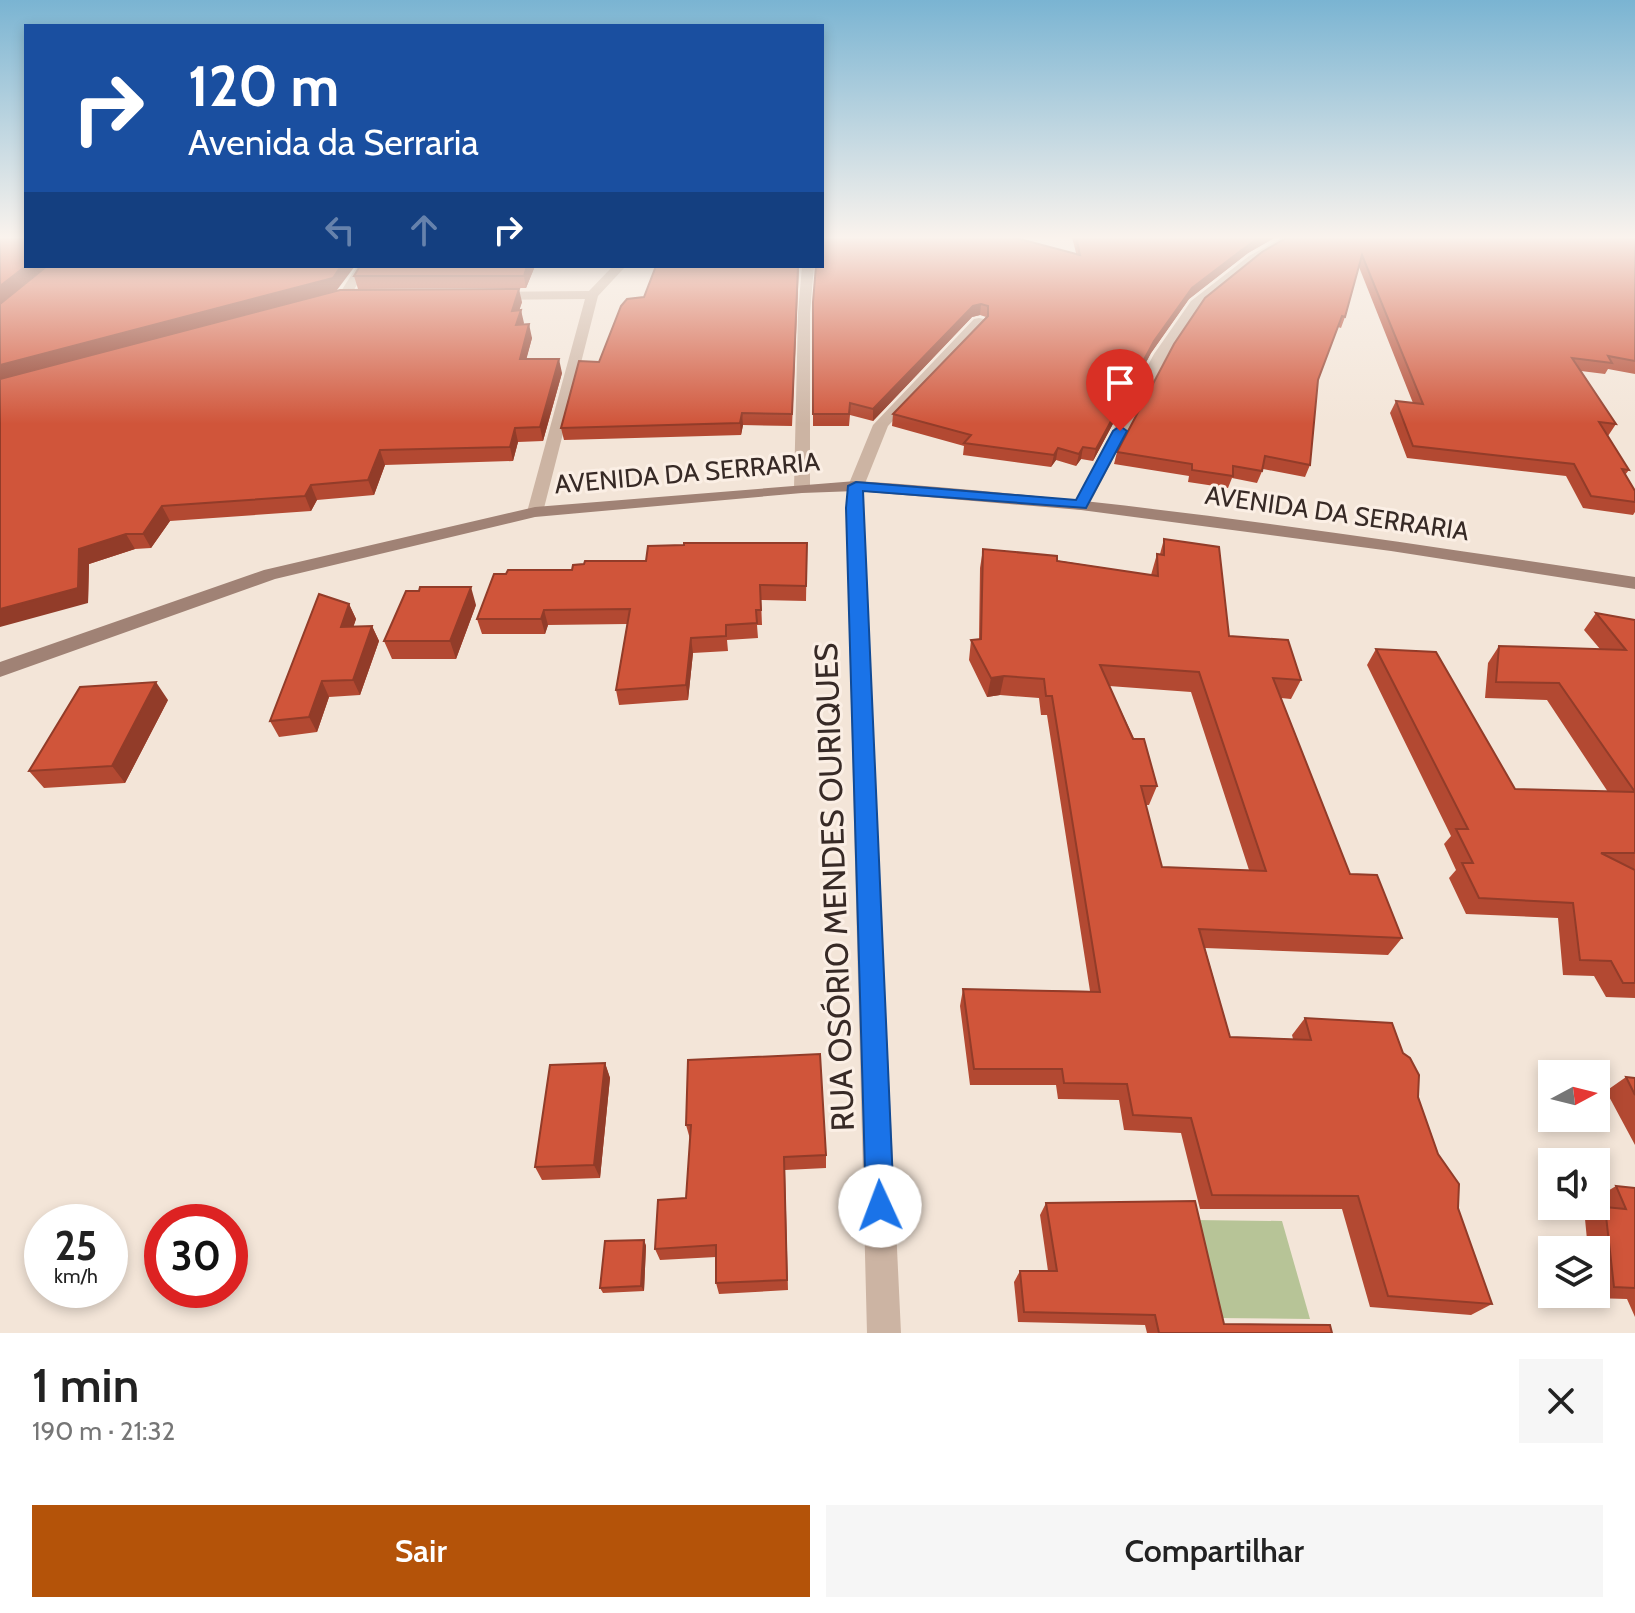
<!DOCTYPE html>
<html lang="pt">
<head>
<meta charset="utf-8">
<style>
	:root { --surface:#fff; --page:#f6f6f6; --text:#222; --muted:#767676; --accent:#b45309 }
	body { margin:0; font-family:Cabin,sans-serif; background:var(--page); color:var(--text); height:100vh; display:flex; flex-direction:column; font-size:30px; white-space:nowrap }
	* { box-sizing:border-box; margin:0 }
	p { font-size:26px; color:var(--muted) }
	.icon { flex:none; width:44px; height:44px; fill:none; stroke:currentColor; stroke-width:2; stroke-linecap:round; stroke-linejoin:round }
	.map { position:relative; height:1333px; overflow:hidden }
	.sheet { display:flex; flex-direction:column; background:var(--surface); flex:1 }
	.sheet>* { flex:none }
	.hud { position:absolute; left:24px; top:24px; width:800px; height:244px; border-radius:0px; box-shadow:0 4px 12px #0003; background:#1a4fa0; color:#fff; overflow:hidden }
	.needle { width:52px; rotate:83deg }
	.tools { position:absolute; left:1538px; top:1060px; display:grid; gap:16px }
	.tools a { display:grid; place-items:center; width:72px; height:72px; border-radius:0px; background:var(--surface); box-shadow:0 4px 12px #0003; font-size:40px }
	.speed { position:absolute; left:24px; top:1204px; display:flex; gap:16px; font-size:40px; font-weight:700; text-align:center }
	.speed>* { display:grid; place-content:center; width:104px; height:104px; border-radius:50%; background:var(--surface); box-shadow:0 4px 12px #0003; line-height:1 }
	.speed small { font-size:20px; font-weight:400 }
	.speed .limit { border:12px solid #d22; background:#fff; color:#111 }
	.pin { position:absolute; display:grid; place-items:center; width:68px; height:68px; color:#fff; margin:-82px -34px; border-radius:50% 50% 50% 0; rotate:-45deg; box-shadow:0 0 8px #0007 }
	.pin .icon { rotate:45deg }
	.me { position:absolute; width:88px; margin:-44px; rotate:358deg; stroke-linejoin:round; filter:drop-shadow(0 0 6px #0008) }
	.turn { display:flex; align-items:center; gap:28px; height:168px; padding:0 32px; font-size:36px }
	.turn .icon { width:104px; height:104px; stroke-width:2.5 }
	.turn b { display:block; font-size:56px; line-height:68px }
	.lanes { display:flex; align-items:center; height:76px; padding:0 32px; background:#0003; justify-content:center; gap:40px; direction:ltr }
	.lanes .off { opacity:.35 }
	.round { display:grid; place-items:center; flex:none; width:84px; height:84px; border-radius:0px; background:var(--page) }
	.head { display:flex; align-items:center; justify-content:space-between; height:136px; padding:0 32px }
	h1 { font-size:48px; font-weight:600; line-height:60px }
	.primary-button { display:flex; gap:16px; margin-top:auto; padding:16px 32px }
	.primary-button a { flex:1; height:92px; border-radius:0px; background:var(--accent); color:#fff; font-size:32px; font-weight:600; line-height:92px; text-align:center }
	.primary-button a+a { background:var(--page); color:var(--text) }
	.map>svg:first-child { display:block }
</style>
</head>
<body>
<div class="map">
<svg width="1635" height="1333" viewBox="0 0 1635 1333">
	<rect width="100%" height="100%" fill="#f3e5d8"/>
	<path fill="#b7c497" d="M1194,1220l88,1 28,98 -94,-1z"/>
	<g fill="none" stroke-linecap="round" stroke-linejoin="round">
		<path fill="#ccb4a3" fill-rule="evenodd" d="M1283,237h14l-40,23 -57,47 -32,47 -79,151 -8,5 -6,-1 -2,-4 81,-151 37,-53 58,-45z
			M357,266h12l-21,33h-8l-2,-3z
			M613,266h13l-28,30 -55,216 -8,5 -6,-1 -2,-4 58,-213 -89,1 -6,-4 6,-4 93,-1z
			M802,266h12l-4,47v175l-8,5 -8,-5 4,-175z
			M979,318l5,1v6l-96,101 -24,60 -2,22 39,825h-34l-21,-825 2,-22 25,-61 101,-106z"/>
		<path fill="#a08275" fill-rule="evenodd" d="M856,481c261,17 520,57 779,96v12l-244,-38 -310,-41 -225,-19 -54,2 -267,24 -260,62 -275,98v-15l264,-92 271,-63z"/>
	</g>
	<path fill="#b34932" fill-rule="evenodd" d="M1072,237h204l-28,16 -59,46 -38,54 -58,108 -12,-2 -5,7 -20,-6 -5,7 -88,-12 1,-9 -72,-20 1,-12 93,-97 -6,-2 -8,2 -99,104 -23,-6 -1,11h-36v-124l263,-49z
		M1288,237h347v137l-27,-5 -3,5 -24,-3 35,53 -8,12 21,34 -4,5 10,16v21l-2,3 -50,-7 -17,-32 -159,-18 -17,-45 6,-12 17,2 -54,-136 -14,50 -4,11 -3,-1 -20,53 -8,85 -5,12 -42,-8 -6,14 -25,-5 -4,10 -40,-6 1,-6 -75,-12 3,-12z
		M26,266l311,24 185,12 -3,8h2l2,15 9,13 -6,21 36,14 -19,68 -25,1 -5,19 -128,4 -11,30 -57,5 -6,11 -141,10 -19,27 -16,1 -46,15 -1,39z
		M535,266l-9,22 -168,1 -4,-13z
		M799,266l-7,160 -49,-1 -2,10 -177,5 -3,-12 38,-66 45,-65z
		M1164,539l65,97 72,44 -10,19 -10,-1 69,176 52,64 -14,17 -183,-7 25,89 63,2 -1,-4 13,-17 113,79 74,207 -21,11 -101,-8 -28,-98h-142l-19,-76 -57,-3 -5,-30 -61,-1 -2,-14h-86l-10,-79 3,-17 127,2 -43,-276h-6l-2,-17 -39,-3 -13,2 -18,-37 2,-20h8l1,-72 3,-19 168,26 6,-21h3zM1109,686l82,6 58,178 -87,-3 -16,-62h3l8,-19z
		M807,543l-1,58 -45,-1 1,25h-5l1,13 -31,2 1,11 -35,2 -5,47 -69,5 -3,-15 11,-66 -79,1 -3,9h-63l-5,-15 29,-45 66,-4z
		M349,604l7,15 -3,8 19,-1 7,15 -19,54 -31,2 -12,35 -38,5 -9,-16z
		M476,605l-20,54h-64l-8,-18z
		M1596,613l39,7v249h-2l2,1v128l-29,-1 -12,-21 -31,-1 -5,-57 -92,-4 -17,-36 7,-8 -12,-26 7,-8 -84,-171 9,-16 139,140 93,3 -61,-92 -62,-2 3,-35 11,-17 101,3 -16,-19z
		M168,700l-43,83 -81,5 -15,-17z
		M688,1060l138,95v13l-41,2 3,120 -69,4 -3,-11v-26l-56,3 -5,-11 31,-51 4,-59 -4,-14z
		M605,1063l5,15 -10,100 -58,2 -7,-13z
		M1626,1077l9,1v67l-29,-54z
		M1616,1186l19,2v129l-8,-18 -35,-1v-4h4v-44h-8l-3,-31 16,-9 -5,-12z
		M1046,1203l178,121 108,9h-185l-2,-8 -127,-3 -4,-40 6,-11h28l-8,-56z
		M644,1240l2,6 -2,45 -41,2 -3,-5z"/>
	<path fill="#923c29" d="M1261,237h15l-28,16 -59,46 -38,54 -58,108 3,-12 58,-108 38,-53 59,-45z
		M26,266h22l-48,39v-19z
		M341,266h14l-18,24 -337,91v-16z
		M527,266h8l-9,22 -2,-12z
		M519,289l3,13 -7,22 -3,-13z
		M981,304l-1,11 -8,2 -99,104v-12l100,-103z
		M521,310l3,13 -5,15 -3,-13z
		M529,324l3,14 -9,34 -3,-13z
		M559,359l3,14 -19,68 -3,-14z
		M742,413l1,12 -2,10 -1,-12z
		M515,428l3,14 -5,19 -3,-14z
		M1083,447l-2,12 -5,7 3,-12z
		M1058,448l-2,12 -5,7 3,-12z
		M380,450l5,15 -11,30 -6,-15z
		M311,485l6,15 -6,11 -6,-15z
		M162,506l8,15 -19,27 -8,-14z
		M126,534l9,15 -46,15 -1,39 -88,24v-18l79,-60z
		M471,587l5,18 -20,54 -6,-18z
		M349,604l7,15 -8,24 -7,-16z
		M544,610l4,15 -3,9 -4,-15z
		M372,626l7,15 -19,54 -7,-15z
		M691,638l2,15 -5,47 -2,-15z
		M1004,676l-4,19 -13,2 4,-19z
		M322,681l7,16 -12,35 -8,-15z
		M156,682l12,18 -43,83 -13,-17z
		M605,1063l5,15 -10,100 -6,-13z
		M644,1240l2,6 -2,45 -3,-5z"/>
	<path fill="#d0553a" stroke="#923c29" stroke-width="2" fill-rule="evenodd" d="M0,237h26v29l-26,20z
		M822,237h190l68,18 -4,-18h185l-10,6 -59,45 -38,53 -58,108 -13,-2 -4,7 -21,-6 -4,7 -90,-12 7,-8 -78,-21 95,-98v-10l-7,-2 -8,2 -100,103 -23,-6 -1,11h-36v-112l3,-36h6z
		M1288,237h347v124l-27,-5 4,7 -40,-5 44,66 -17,-2 30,48 -7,-1 13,22v11l-44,-6 -17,-32 -161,-18 -17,-45 27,3 -61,-149 -17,62 -3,-1 -24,64 -8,85 -45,-9 -3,15 -29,-5v10l-41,-6v-6l-75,-12 57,-108 31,-46 57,-46z
		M47,266h294l-8,12 -333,87v-61z
		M360,266h167l-3,10h-170z
		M656,266h142l-6,148 -50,-1 -2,10 -179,5 18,-67 20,1 22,-56 6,-7 17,-2z
		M519,289l-7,22 9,-1 -5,15 13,-1 -9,35h39l-19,68 -25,1 -5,19 -130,3 -12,30 -57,5 -6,11 -143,10 -19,28h-17l-47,15 -1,39 -78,21v-230l340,-89z
		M1164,539l55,8 10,89 59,4 13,40 -28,-2 77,196 27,1 25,63 -203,-9 31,108 81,3 -6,-22 87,5 11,30 7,5 9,17 -1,22 20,57 21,30 -1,24 34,96 -104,-8 -30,-100 -146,-1 -21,-77 -58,-3 -6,-31 -63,-1 -2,-14h-88l-11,-80 137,3 -48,-296h-6l-2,-17 -40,-3 -13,2 -20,-38 10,-1 2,-90 74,7v5l101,15 -1,-22 7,1zM1100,665l99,7 67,199 -104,-4 -21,-81h16l-13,-47h-11z
		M684,543h123l-1,43 -46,-1 1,25h-5l1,13 -31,2v11l-35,2 -5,47 -70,5 14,-81 -86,1 -3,9h-64l17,-45h12l2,-4h64l1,-5 11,-1 1,-3h61l2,-15 36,-1z
		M420,587h51l-21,54h-66l22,-50h13z
		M319,594l30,10 -8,23 31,-1 -19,54 -31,1 -13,36 -39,4z
		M1596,613l39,7v233h-34l34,17v113h-12l-12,-22 -31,-1 -7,-57 -94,-5 -17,-35h11l-17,-34h12l-92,-180 60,3 79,137 120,3 -76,-109 -63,-1 3,-36 127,4z
		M156,682l-44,84 -83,5 51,-84z
		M820,1054l6,101 -42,2 3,123 -71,3v-38l-61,4 3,-49 28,-2 5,-73h-5l2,-65z
		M605,1063l-11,102 -59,2 15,-102z
		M1626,1077l9,1v17z
		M1616,1186l19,2v100l-21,-1 -9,-80 21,2z
		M1195,1201l29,123 106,1 2,8h-173l-4,-18 -131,-3 -4,-41h37l-11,-68z
		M644,1240l-3,46 -41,2 5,-47z"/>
	<linearGradient id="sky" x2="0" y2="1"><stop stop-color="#7ab4d2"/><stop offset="0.56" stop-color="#faf3ed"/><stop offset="1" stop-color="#faf3ed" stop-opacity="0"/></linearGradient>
	<rect width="1635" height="424" fill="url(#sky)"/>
	<path fill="#1a73e8" stroke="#114b97" stroke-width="2" d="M1120,426l7,5 -41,77 -223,-17 31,715 -4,10 -10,4 -10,-4 -4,-10 -20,-698 2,-22 8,-4 220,18 37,-69z"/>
	<g text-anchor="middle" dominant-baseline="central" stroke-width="6" stroke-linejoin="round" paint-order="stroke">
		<g font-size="26" fill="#372a26" stroke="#fbefe5">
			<text transform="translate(687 473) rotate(-5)">AVENIDA DA SERRARIA</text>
			<text transform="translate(1337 513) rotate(8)">AVENIDA DA SERRARIA</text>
		</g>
		<g font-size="32" fill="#372a26" stroke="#fbefe5">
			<text transform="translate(834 887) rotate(-92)">RUA OSÓRIO MENDES OURIQUES</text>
		</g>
	</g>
</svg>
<div class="tools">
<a><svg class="needle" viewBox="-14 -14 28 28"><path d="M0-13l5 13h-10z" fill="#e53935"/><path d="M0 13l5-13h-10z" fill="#767676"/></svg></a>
<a><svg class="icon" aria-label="sound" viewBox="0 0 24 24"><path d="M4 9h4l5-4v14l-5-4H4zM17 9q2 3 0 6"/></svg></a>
<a><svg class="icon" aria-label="layers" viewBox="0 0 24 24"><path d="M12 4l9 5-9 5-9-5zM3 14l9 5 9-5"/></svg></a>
</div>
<div class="speed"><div>25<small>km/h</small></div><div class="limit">30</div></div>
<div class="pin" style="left:1120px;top:431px;background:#d93025"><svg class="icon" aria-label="arrive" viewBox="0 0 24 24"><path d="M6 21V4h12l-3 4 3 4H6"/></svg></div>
<svg class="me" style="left:880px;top:1206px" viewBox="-20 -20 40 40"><circle r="19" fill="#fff"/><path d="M0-13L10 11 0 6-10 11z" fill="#1a73e8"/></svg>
<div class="hud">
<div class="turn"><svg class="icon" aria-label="right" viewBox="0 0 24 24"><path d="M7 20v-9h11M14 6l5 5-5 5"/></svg><div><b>120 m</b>Avenida da Serraria</div></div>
<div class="lanes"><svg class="icon off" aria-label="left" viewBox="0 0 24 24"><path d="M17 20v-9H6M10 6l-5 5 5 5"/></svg><svg class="icon off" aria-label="ahead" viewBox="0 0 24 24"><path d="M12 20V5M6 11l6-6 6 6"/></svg><svg class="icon" aria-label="right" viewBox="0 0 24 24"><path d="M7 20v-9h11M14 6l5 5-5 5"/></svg></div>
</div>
</div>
<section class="sheet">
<div class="head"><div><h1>1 min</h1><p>190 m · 21:32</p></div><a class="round"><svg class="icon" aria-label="close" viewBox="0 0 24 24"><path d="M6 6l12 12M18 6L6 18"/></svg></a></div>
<div class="primary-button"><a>Sair</a><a>Compartilhar</a></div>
</section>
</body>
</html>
